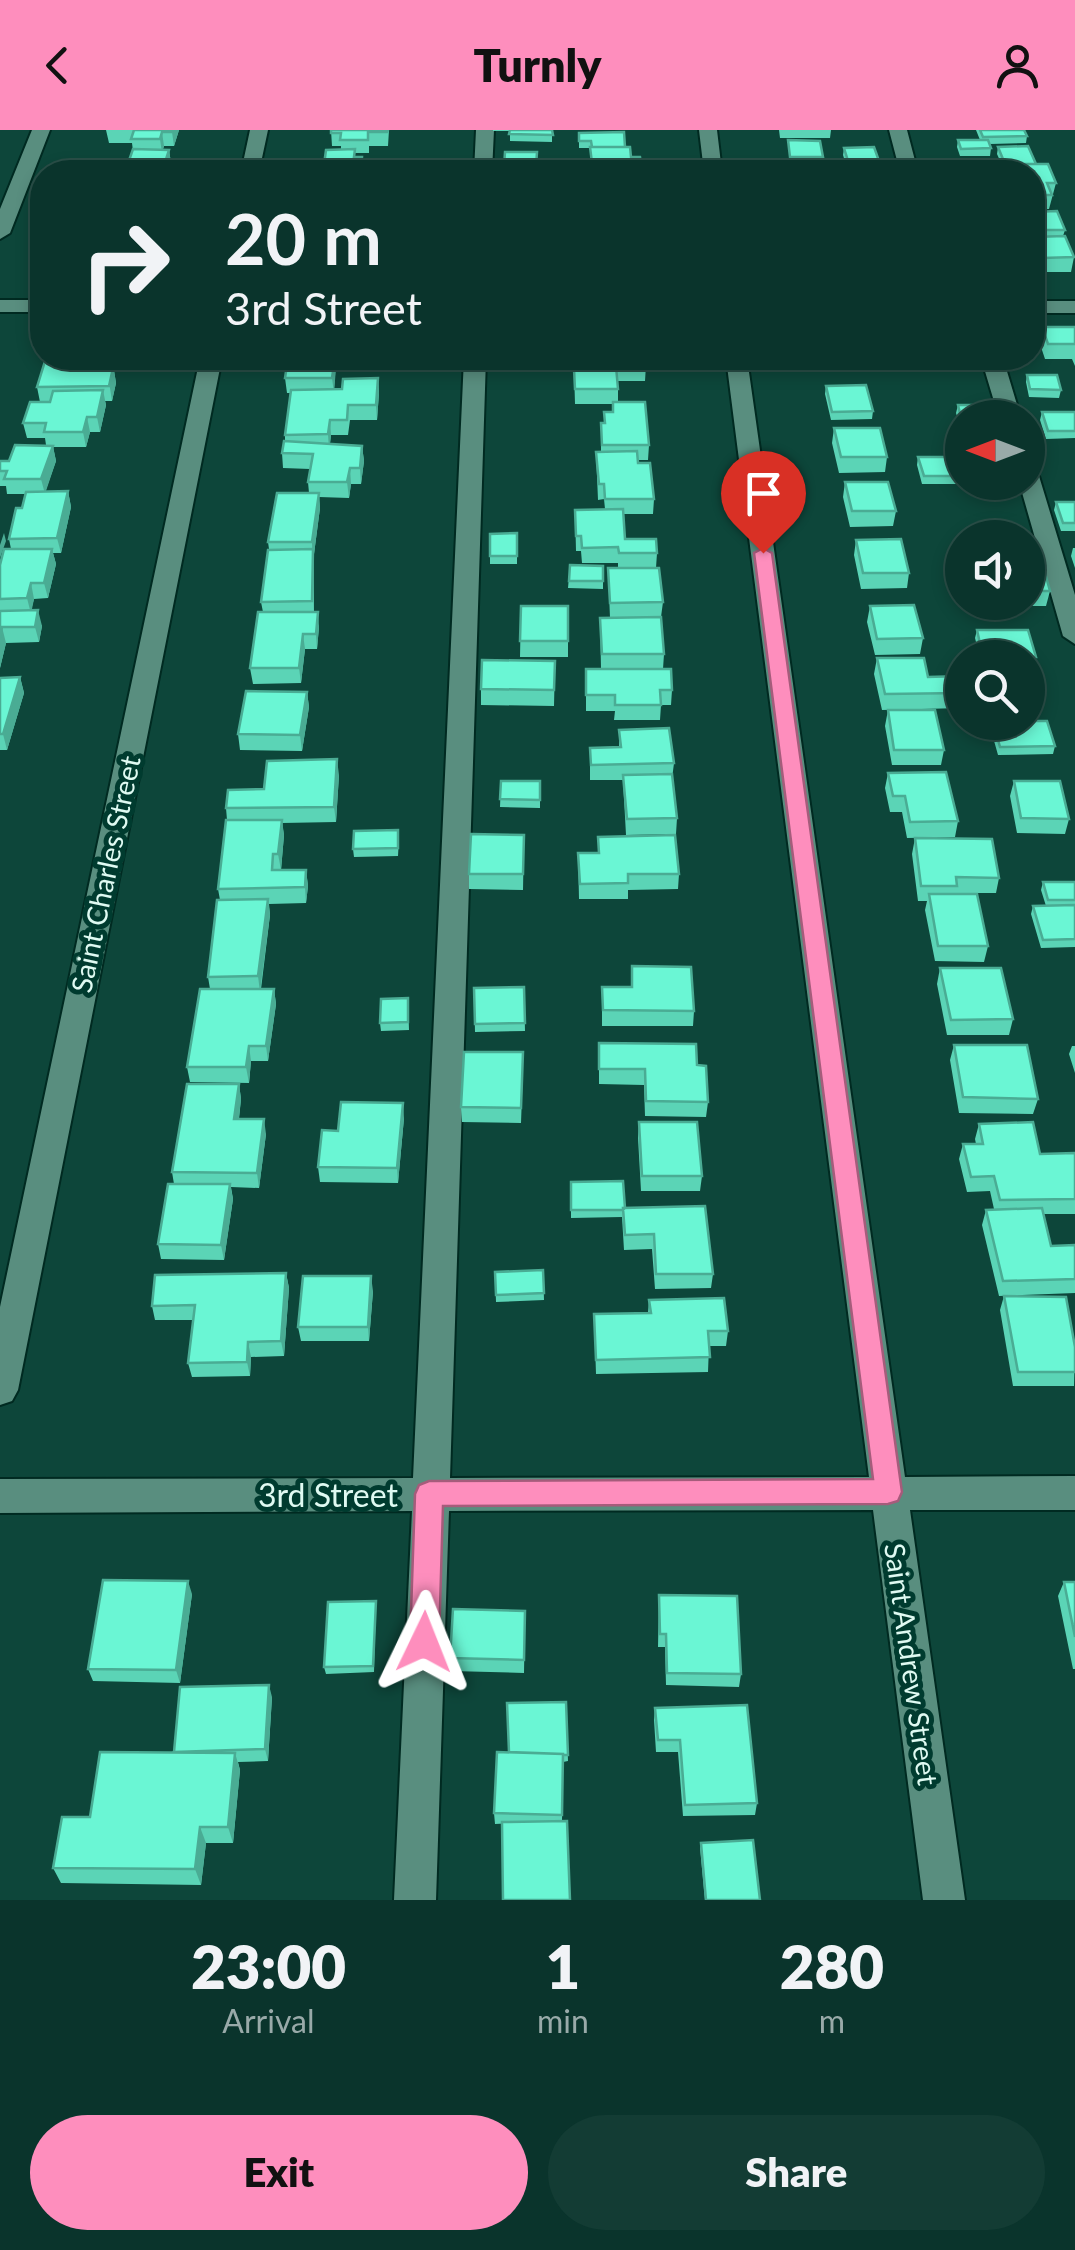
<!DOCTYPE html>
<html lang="en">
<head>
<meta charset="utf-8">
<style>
	:root { --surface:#0a342c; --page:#133c34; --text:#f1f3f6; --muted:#99aaa9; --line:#2a4f48; --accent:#fe8ebd }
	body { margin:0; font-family:Lato,sans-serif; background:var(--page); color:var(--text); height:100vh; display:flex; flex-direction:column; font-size:38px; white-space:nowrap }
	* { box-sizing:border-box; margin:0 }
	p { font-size:32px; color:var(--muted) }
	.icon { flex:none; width:55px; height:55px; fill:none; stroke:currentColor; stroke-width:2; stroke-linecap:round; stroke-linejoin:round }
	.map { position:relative; height:1770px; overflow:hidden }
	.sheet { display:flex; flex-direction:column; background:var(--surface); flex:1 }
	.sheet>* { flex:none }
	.guide { position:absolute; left:30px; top:30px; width:1015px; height:210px; border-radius:40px; box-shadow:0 5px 15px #0003,0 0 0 2px var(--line); background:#0a342c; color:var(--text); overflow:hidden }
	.needle { width:65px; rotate:270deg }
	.tools { position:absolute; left:945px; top:270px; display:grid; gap:20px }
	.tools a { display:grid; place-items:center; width:100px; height:100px; border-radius:50%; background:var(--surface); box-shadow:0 5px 15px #0003,0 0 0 2px var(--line); font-size:50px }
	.pin { position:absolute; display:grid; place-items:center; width:85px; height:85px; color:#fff; margin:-102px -42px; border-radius:50% 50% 50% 0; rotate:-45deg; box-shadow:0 0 10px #0007 }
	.pin .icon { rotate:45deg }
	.me { position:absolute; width:110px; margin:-55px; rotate:2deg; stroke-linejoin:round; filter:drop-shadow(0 0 8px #0008) }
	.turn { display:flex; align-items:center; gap:35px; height:210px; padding:0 30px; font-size:45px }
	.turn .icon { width:130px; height:130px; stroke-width:2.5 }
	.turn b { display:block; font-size:70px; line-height:85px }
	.eta { display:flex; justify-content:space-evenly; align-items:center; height:170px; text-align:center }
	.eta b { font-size:60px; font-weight:800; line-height:70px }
	.primary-button { display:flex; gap:20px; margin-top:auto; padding:20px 30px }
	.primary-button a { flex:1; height:115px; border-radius:60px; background:var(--accent); color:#111; font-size:40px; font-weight:800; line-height:115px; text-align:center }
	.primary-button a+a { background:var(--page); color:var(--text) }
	header { display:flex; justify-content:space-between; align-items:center; height:130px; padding:0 30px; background:var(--accent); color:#111; font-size:45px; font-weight:800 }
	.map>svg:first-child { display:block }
</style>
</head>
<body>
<header><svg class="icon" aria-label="back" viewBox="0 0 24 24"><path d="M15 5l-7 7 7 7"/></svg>Turnly<svg class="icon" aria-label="person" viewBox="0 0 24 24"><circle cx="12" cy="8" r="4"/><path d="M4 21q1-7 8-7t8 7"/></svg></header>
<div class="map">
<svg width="1075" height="1770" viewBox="0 0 1075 1770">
	<rect width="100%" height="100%" fill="#0d463a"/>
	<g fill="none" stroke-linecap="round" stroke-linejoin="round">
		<defs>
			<path id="minor" d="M32,0h18l-40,103 -10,6v-30z
				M250,0h18l-9,42h-18z
				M476,0h18l-2,42h-18z
				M699,0h18l5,42h-18z
				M889,0h18l11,42h-18z
				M0,170h42v12h-42z
				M1032,171h43v12h-43z
				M200,228h22l-204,1032 -6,11 -12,4v-98z
				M464,228h22l-36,1120 419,-1 -143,-1119h21l158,1119 170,-1v34h-165l55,390h-42l-50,-390 -424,1 -13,389h-42l18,-389 -412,2v-34l413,-1z
				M981,228h22l18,60h-22z
				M1028,339l11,7 36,119v49l-12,-8 -44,-154h9z"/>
		</defs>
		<use href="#minor" stroke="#002a21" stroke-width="4"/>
		<use href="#minor" fill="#598e7f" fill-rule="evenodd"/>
	</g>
	<path fill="#5bd4b6" d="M106,0h73l-5,16h-10l-1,3 6,1 2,13 -38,-12 -1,-8h-23z
		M331,0h58l-1,16h-19v7h-14v4h7l1,15h-40l18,-22v-4h-9z
		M493,0h59v12l-42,-1v-10h-17z
		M779,0h52l-1,8h-50z
		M976,0h48l3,6 -1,7 -36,1 1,4 -1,8h-30l-3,-9 1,-7h22z
		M579,3l46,14 6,10h9l1,15h-50l-1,-24h-11z
		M788,10l35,17 -1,7h-32z
		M998,17l38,17 20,19 -7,26 -17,1v-38h-27l-8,-18z
		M844,18l35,13 -1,7h-31l-4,-13z
		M505,22h32l-1,20h-32z
		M1032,82l33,18 -2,6 11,21 -3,15h-32l-4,-8h-3z
		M1042,197h33v39l-3,-7h-27l-6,-18z
		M46,228h71l-1,6h-3l3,19 -4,18h-7l1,4 -6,27h-10l-4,15h-33l3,14 -11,31 23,-1 3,16 -10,46h-8l3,11 -8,34 -14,1 -3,11 11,16 -3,16 -33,1 -6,25v-103l11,-16 -2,-10 13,-31 4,-14h-19l-1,-8h-6v-25h9l37,-16 -1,-7h-18l-4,-15 17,-21 -3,-15z
		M288,228h51v5h-3l-2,26h8l36,-11 1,15 -2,27h-27l-2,15h-17l-1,9 32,2 2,15 -3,23h-10l-2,14 -30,-1 1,11 -6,46v58l5,15 -2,22h-12l-4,34 -48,1 -3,-16 13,-56 -2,-10 8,-53 -1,-7 41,-49 -1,-11 2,-13 -27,-1 -1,-15 3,-12v-6l5,-42h-3l-2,-15z
		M344,228h48v1l-48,1z
		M569,228h79v7h-2l-1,16h-27v21l31,43 -1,15h-10l16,39 -1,15h-29l1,25 32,14 -1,15 7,34 -2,15 3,37 -1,15 9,21 -1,15h-10l-1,15h-46l1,-9h-29v-42h15l-1,-51h10l-2,-50h10v-5h-36l-1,-12h-5l-1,-41 30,-1 -1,-10 -6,1 -2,-48h5v-29h3v-11h8v-8h-37l-1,-35h5l2,-10h-12z
		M820,228h76v1h-18l-2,9 -53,1z
		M1027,245l34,15 -2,8 -30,-1 -3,-15z
		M826,256l47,25 -1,8 -41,1 -6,-26z
		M958,275l4,13v14l-6,-19z
		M1042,282h33v26l-29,1 -6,-19z
		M834,298l53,29 -2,15 -46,1 -7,-30z
		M918,327l44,16v11h-40l-5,-19z
		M845,352l51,29 -3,15 -43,1 -7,-30z
		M1056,372h19v29h-14l-7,-21z
		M517,403v31h-27v-30z
		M856,410l53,33 -2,15 -46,1 -7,-34z
		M1073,418h2v20l-4,-12z
		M1028,432l22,29 -4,15h-57l-1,-4h40z
		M570,435l33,1v23l-35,-1z
		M521,476h47v51h-48z
		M870,476l53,32 -3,16 -45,1 -8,-33z
		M977,500l59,27 -2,8h-6v-7h-48l-5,-20z
		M877,528l51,19 34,-1v32l-80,2 -8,-36z
		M555,531l-1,45 -73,-1v-16z
		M20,547l4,16 -17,57h-7v-72z
		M307,562l2,15 -7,44 -62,-1 -2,-16z
		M888,580l56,40 -3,15h-49l-7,-39z
		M993,592l62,24 -2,8 -55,1 -7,-25z
		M619,600l55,33 -2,16 5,39 -1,16 -50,1 -3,-55h-33v-32l29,-1z
		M888,643l70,48 -3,16 -48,1 -5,-26h-12l-5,-24z
		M339,645l-3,47 -54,1 2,12 -3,35h25l2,16 -2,17 -37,1 1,11 -9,74h13l2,15 -8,57h-17l-2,22 -59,-1 -3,-15 23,-78 -2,-12 12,-77 -2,-11 9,-69 -1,-12 38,-19z
		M501,651h39v27l-40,-1z
		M1014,651l55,38 -4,15 -48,-1 -7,-37z
		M524,705l-1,55 -54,-1v-15z
		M598,707l81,37 -1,15 -50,1v9h-49l-1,-46h20z
		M399,708l-1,18 -44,1 -1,-8z
		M915,708l84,40 -3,15h-40v1l32,52 -4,16 -49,-1 -10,-51 2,-9h-9l-6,-47z
		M1043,752h32v65l-34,1 -10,-34 2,-8h13l-5,-16z
		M632,836l62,45 -1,15h-91v-39h29z
		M940,838l73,51 -4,16h-62l-10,-51z
		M524,857l1,44 -50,1 -1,-44z
		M408,868l1,32 -28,1 -1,-8z
		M599,913l98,22 11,37 -2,15 -61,-1 -1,-31 -45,-1z
		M954,915l84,54 -5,15 -74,-1 -9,-53z
		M1072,916h3v27l-6,-19z
		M523,938l-2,55 -59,-1 -1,-15z
		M239,954l2,15 -2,20 27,15 -7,54 -28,-1 2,12 -9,61 -63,-1 -3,-15 16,-60 -2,-12z
		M404,988l-6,65 -78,-1 -2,-15 20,-36z
		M639,992l63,54 -2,15h-59l-3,-53z
		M979,994l61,30 35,-1v61h-32l8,32 24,-1v48l-76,3 -17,-71 4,-15 8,-1 -4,-18 -23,1 -8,-33 4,-15h13l-1,-5z
		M571,1052l54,26 88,66 -2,14 -56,1 -3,-40 -28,1 -2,-33 -51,1z
		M543,1140l1,30 -48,2 -1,-30z
		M286,1143l3,15 -5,68 -33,1 -1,19 -58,1 -4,-14 5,-43h-38l-3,-14z
		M373,1161l-4,50h-68l-3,-14z
		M1004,1166l71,51 -1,39h-61l-13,-76z
		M649,1170l79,31 -2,15h-17l-1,26 -112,2 -2,-60 54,-1z
		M1064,1452h11v87h-2l-15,-73z
		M192,1464l-12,89 -87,-2 -5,-12z
		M659,1465l82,79 -2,13 -73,-2 -1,-38h-7z
		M376,1471l-2,71 -48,2 -2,-7z
		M525,1481l-1,62 -73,-2 -1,-13z
		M272,1567l-4,64 -30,1 2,8 -7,73h-27l-5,42 -140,-2 -8,-15 37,-51 84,-64z
		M566,1572l2,59 -5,1 -1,59 -67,3 -1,-11 15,-61z
		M655,1578l102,95 -2,12 -72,1 -5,-64h-22l-2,-32z
		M701,1713l59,57h-55l-5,-52z"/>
	<path fill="#4aac94" d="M173,0h6l-5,16 -2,-14z
		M162,2l2,14 -2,7 -2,-14z
		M169,20l2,13 -3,9h-6z
		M110,228h2l4,25 -4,18 -5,-32z
		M335,228l1,10 -2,25 -2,-15z
		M378,248l1,15 -2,27 -1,-15z
		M103,260l3,15 -6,27 -3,-15z
		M87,287l3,15 -4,15 -3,-15z
		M330,290l1,15 -2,15 -1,-16z
		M53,316l3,15 -11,33 -4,-15z
		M362,316l2,15 -3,23 -1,-16z
		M350,338l1,16 -2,14 -2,-16z
		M68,361l3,16 -10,46 -4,-15z
		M319,363l1,15 -6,46v63l-2,-75z
		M4,403l2,8 -6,17v-13z
		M52,419l4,15 -8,34 -4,-15z
		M31,453l3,16 -3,15 -4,-16z
		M38,480l4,16 -3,16 -4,-15z
		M318,482l1,15 -2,22 -1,-15z
		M2,497l4,16 -6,25v-31z
		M303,504l2,15 -4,34 -2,-15z
		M20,547l4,16 -17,57 -4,-16z
		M307,562l2,15 -7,44 -2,-16z
		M337,629l2,16 -3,47 -2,-15z
		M282,690l2,15 -3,35 -3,-16z
		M306,740l2,16 -2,17 -1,-16z
		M268,769l2,16 -10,77 -2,-16z
		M274,859l2,15 -8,57 -2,-15z
		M249,916l2,15 -2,22 -3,-16z
		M239,954l2,15 -4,35 -3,-15z
		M403,973l1,15 -6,65 -1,-15z
		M264,989l2,15 -7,54 -2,-15z
		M230,1054l3,15 -9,61 -3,-15z
		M286,1143l3,15 -5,68 -3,-15z
		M371,1146l2,15 -4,50 -1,-14z
		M248,1212l3,15 -1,19 -3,-14z
		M188,1451l4,13 -12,89 -4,-13z
		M269,1555l3,12 -4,64 -3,-12z
		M235,1623l5,17 -7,73 -5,-16z
		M200,1697l6,16 -5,42 -6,-16z"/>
	<path fill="#6af6d4" stroke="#4aac94" stroke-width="2.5" d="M134,0h39l-1,2h-10l-2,7h-29z
		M331,0h57l-1,2h-19v8h-28l1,-7h-10z
		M510,0h42l1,5 -44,-1z
		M980,0h44l3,6 -44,1z
		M624,2l1,15h-33l-1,-6h-12v-8z
		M788,10l32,1 3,16h-33z
		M958,10h30l3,8 -30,1z
		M1028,16l8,18h-31l-7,-17z
		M590,17h40l1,10h9l2,14h-49z
		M874,17l5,14h-31l-4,-13z
		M133,19l36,1 -7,22h-37z
		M355,19l-1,8h8l-1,15h-38l3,-22z
		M505,22h32l-1,15h-32z
		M1007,34h41l8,19h-9l5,12h-20v-23h-22z
		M795,38h30l1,4h-31z
		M849,39h32l1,3h-32z
		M968,39h26l2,3h-27z
		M1057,81l8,19h-33v-18z
		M1065,106l9,21 -32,1 -4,-8h-6v-13z
		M1042,197h33v17h-27z
		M46,228h64l-3,11 6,-1 -4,18 -72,1z
		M288,228h47l-3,20h-47z
		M606,228h39l1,8h-30l2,23h-43l-1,-20h5v-10z
		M1027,245h30l4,15 -31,-1z
		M378,248l-2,27h-28l-1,15h-17l-2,14 -43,1 6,-45 51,-1 1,-10z
		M866,255l7,26 -41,1 -6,-26z
		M103,260l-6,27h-10l-4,15h-39l2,-9h-23l7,-21h20l3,-11z
		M613,272h32l4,43h-47l-1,-22h4l-1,-11h9z
		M958,275h35l4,13h-35v4z
		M1042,282h33v19h-27z
		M834,298h46l7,29h-46z
		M284,311l78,5 -2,22h-10l-3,14h-39l5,-28 -31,-1z
		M15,315l38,1 -12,33h-37l3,-8h-7v-10h9z
		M637,321l1,12h12l4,36h-49l-1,-15h-5l-3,-32z
		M918,327h39l5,19h-38z
		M845,352h43l8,29h-44z
		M68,361l-11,47 -48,1 7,-31h6l4,-16z
		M277,363h42l-7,49h-44z
		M1056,372h19v21h-12z
		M623,379l2,30h31l1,14h-38l-1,-6 -36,1 -1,-12h-5l-1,-26z
		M517,403v23h-27v-22z
		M901,409l8,34h-46l-7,-33z
		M4,419h48l-8,34h-13l-4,15 -27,1v-34z
		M313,419l-1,52 -51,1 7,-52z
		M1028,432h14l8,29h-22z
		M570,435l33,1v15h-34z
		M608,438h51l4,34 -53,1z
		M914,475l9,33 -46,1 -7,-33z
		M521,476h47v35h-48z
		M38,480l-3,17h-33l-2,10v-26z
		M258,482h60l-2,22h-13l-4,34h-49z
		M661,487l3,37h-62l-2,-36z
		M977,500h51l8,27h-53z
		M877,528h47l4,19 34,-1v17l-77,1z
		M482,530l73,1 -1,29 -73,-1z
		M586,539h85l1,21h-12l1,15h-46v-10h-29z
		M20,547l-17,57h-3v-56z
		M246,561l61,1 -7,43 -62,-1z
		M888,580h47l9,40h-50z
		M1028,591h19l8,25 -55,1 -7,-25h35z
		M669,598l5,35 -83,2 -1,-17 31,-1 -2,-17z
		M337,629l-3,48 -108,1 2,-18 36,-1 3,-28z
		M946,642l12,49 -48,1 -5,-26h-12l-5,-23z
		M672,644l5,44 -50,1 -4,-44z
		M501,651h39v19l-40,-1z
		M1014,651h46l9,38 -48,-1z
		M226,690h56l-4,34h-5l-1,16h34l-1,17 -87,2z
		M398,700v18l-45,1 1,-18z
		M471,704l53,1 -1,39h-54z
		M675,705l4,39h-51v9l-48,1 -2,-31h21l-1,-16z
		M915,708l77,1 7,39 -43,-1 1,9h-36z
		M1043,752h32v18h-27z
		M929,764h48l11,52h-50z
		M268,769l-10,77 -50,1 9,-77z
		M1075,775v34l-32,1 -10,-34z
		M632,836l59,1 3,44 -91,-1 -1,-23h30z
		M940,838h61l12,51 -62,1z
		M524,857l1,36 -50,1 -1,-36z
		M200,859h74l-8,57h-17l-3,21h-59z
		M408,868v24l-28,1 1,-24z
		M599,913l97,1 1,21 9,1 2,36 -62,-1 -1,-32h-46z
		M954,915h73l11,54 -75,-2z
		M464,922h59l-2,56 -60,-1z
		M187,954h52l-5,35h30l-7,54 -85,-1z
		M341,972l62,1 -6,65 -79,-1 4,-37 16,1z
		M639,992h58l5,54h-60z
		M1033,992l7,32 35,-1v46l-75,1 -6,-24 -23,1 -8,-33h20l-4,-20z
		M623,1051l2,27 -2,2h-52v-28z
		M168,1054h62l-9,61 -63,-1z
		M705,1076l8,68h-57l-2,-40 -29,1 -2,-27z
		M1042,1078l9,38 24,-1v34l-72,2 -17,-71z
		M543,1140l1,23 -48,2 -1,-23z
		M286,1143l-5,68 -33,1 -1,20 -59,1 7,-58 -43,1 3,-31z
		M303,1146h68l-3,51h-70z
		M1004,1166l62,1 9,50v25h-57z
		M724,1168l4,33h-20l2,26 -114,3 -2,-46 57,-1 -2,-13z
		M103,1450l85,1 -12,89 -88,-1z
		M1064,1452h11v55z
		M659,1465l78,1 4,78 -74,-1 -1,-39h-6z
		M376,1471l-3,65 -49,1 4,-65z
		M453,1479l72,2 -1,49 -74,-2z
		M269,1555l-4,64 -91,3 6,-65z
		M566,1572l2,53h-5v-1l-54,-2 -2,-49z
		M747,1575l10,98 -72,2 -5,-65h-22l-3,-32z
		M100,1622l135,1 -7,74h-28l-5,42 -142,-1 9,-51h28z
		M497,1622l66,2 -1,61 -68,-2z
		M567,1691l3,79h-67l-1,-78z
		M753,1710l7,60h-54l-5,-57z"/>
	<path fill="#fe8ebd" stroke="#a55c7b" stroke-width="2.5" d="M763,418l9,5 130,939 -4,9 -10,3 -445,2 -4,136 -4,10 -11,4 -10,-4 -4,-10 5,-148 4,-9 10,-4 444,-2 -119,-926z"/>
	<g text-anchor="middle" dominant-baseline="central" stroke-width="10" stroke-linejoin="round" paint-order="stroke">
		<g font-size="28" fill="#dffaf2" stroke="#003b2f">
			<text transform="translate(105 744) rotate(-78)">Saint Charles Street</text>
			<text transform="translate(912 1534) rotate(82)">Saint Andrew Street</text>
		</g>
		<g font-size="32" fill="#dffaf2" stroke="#003b2f">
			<text x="328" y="1364">3rd Street</text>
		</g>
	</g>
</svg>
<div class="tools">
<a><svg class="needle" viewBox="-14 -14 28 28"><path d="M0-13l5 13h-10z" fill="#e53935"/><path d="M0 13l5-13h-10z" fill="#99aaa9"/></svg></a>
<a><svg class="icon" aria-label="sound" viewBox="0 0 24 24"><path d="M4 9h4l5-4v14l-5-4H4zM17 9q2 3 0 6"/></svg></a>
<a><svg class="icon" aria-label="search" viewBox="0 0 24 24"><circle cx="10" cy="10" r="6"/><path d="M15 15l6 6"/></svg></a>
</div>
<div class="pin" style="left:763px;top:423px;background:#d93025"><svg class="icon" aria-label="arrive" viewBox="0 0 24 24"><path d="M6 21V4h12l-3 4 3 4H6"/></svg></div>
<svg class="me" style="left:424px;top:1512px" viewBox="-20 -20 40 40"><path d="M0-17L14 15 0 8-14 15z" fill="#fe8ebd" stroke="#fff" stroke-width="4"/></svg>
<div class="guide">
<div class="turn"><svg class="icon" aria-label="right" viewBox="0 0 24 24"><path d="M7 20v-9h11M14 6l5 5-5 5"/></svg><div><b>20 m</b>3rd Street</div></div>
</div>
</div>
<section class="sheet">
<div class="eta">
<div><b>23:00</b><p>Arrival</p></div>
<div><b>1</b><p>min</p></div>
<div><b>280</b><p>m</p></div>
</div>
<div class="primary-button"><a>Exit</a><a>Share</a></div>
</section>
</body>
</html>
